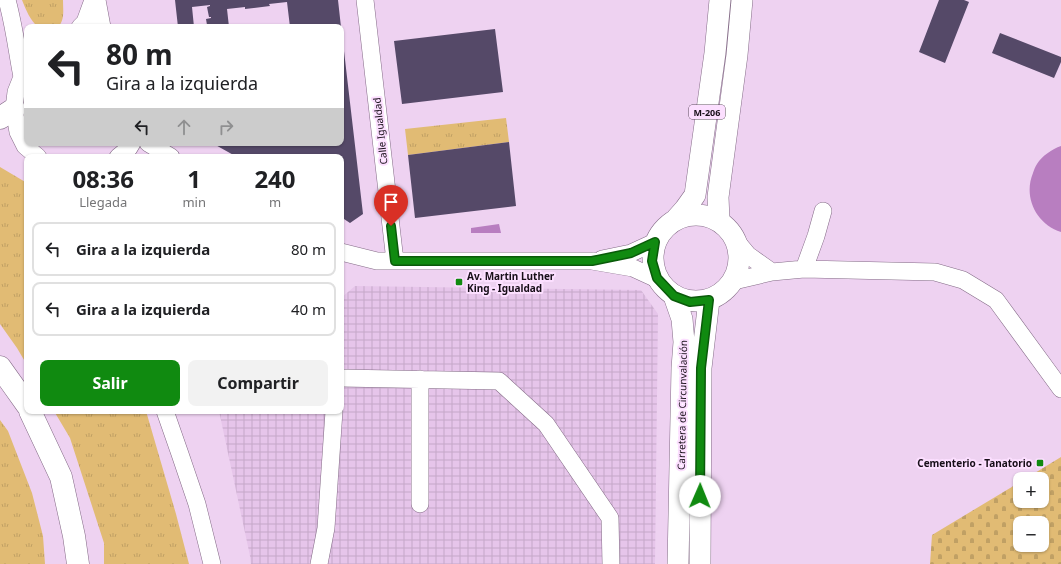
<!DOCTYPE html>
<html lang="es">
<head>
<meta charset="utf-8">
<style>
	:root { --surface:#fff; --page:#f2f2f2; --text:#202124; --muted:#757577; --line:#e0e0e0; --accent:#108a10 }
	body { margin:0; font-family:"Noto Sans",sans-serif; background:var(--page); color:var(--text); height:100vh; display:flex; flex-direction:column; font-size:15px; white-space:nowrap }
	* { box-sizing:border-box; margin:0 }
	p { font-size:13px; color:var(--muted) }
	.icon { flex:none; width:22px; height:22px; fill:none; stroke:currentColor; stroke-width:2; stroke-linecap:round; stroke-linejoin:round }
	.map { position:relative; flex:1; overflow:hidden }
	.sheet { position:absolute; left:24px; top:154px; width:320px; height:260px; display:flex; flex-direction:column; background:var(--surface); border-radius:8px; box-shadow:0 1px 3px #0004 }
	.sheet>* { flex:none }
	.hud { position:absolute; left:24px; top:24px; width:320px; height:122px; border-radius:8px; box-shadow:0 1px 3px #0004; background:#fff; color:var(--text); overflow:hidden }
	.controls { position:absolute; left:1013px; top:472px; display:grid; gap:8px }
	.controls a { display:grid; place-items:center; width:36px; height:36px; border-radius:8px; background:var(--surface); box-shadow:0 1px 3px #0004; font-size:20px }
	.pin { position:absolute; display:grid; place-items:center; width:34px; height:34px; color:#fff; margin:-41px -17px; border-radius:50% 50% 50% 0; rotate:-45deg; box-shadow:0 0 4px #0007 }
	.pin .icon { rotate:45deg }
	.me { position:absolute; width:44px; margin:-22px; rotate:1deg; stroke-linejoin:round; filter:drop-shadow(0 0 3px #0008) }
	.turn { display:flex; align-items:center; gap:14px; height:84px; padding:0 16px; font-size:18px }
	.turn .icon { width:52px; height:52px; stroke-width:2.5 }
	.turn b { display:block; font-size:28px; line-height:34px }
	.lanes { display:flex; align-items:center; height:38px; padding:0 16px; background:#0003; justify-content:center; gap:20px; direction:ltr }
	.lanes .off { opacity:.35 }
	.eta { display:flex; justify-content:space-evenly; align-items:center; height:68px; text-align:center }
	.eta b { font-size:24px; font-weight:700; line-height:28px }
	.primary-button { display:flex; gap:8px; margin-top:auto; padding:8px 16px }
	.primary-button a { flex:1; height:46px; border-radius:8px; background:var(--accent); color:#fff; font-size:16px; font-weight:700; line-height:46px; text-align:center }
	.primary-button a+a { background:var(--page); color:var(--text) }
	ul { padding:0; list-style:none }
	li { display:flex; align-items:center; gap:12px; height:54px; margin:0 8px 6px; padding:0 8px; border:2px solid var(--line); border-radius:8px }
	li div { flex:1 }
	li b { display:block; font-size:15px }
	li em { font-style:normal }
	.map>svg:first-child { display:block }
</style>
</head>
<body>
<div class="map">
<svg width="1061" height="564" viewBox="0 0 1061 564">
	<defs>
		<pattern id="industrial-grid" width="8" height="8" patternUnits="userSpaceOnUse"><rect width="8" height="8" fill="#e6c5ea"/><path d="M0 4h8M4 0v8" fill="none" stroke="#c5a8c8"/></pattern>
		<pattern id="grass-tufts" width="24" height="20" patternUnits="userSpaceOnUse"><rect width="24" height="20" fill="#e1bb74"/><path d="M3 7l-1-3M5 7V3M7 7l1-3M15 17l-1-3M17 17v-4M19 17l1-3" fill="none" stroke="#c0a064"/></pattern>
		<pattern id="cemetery-stones" width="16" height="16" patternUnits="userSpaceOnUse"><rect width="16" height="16" fill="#e1bb74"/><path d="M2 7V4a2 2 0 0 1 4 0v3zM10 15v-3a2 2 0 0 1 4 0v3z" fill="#c0a064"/></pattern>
	</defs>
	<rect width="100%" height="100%" fill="#eed2f1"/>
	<path fill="url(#industrial-grid)" d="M355,286l286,4 17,24 -3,250h-404l-1,-8 -31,-145h122v-113z"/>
	<path fill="url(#grass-tufts)" d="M22,0h41c0,10 2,20 -5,27h-20c-8,-7 -12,-17 -16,-27z
		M506,118l3,24 -101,13 -3,-26z
		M0,167l27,16v182l-10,-17 -17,-24z
		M54,411h92l30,103 13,50h-85v-21l-34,-105z
		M0,420l8,11 24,62 11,43 2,28h-45z"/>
	<path fill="url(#cemetery-stones)" fill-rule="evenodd" d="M1061,457v107h-131l2,-29 88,-53v19h22v-22h-17zM1020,523h22v22h-22z"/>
	<path fill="#b87ec0" d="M1061,146v86c-25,-8 -38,-35 -28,-59 1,-3 2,-6 4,-9 5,-8 15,-15 24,-18z
		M499,224l2,9h-30v-5z"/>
	<path fill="#554968" d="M175,0h163l3,27h-51l-3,-25 -18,2 1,2 -25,3v-2l-18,2 2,18h-27v-1l5,-1 -1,-6 5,-1v-1h-2l-2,-10 3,-1v-1l-18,2 2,20h-16z
		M939,0h25l5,2 -24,61 -26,-11z
		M495,29l8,63 -101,12 -8,-63z
		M1000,33l61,24v5l-7,16 -62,-25z
		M341,34h1l21,180 -13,9 -9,-6v-60h-104l-25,-14h129z
		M509,142l7,64 -101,12 -7,-63z"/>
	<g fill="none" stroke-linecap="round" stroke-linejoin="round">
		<defs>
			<path id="minor" d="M7,0c7,25 10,51 15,77
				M97,0l5,27
				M365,0l30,261
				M80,27l5,-5 8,-22
				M27,70l-5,7 -6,15 -2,17 4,23 7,14 13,11
				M148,143l23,14
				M118,157l11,-9 3,-5
				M738,243l10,12 24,17
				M341,252l36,9h215l41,7 24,11
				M602,259l29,-6 24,-11
				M804,269l12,-33 7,-25
				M734,281l38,-9 32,-3 131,3 28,8 33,20 65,89
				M341,378l158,3 47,43 64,94 1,46
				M165,411l15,43 17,50 15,60
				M420,504v-125
				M319,564l7,-36 8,-117"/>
			<path id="major" d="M653 258a43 43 0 1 1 86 0a43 43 0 1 1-86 0Z
				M677,218l8,-9 10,-14 20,-142 5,-53
				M719,220l-1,-23 19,-142 5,-55
				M674,296l8,23 2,23 -2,26 -4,196
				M700,564l1,-196 8,-68"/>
			<path id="highway" d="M0,118l14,-9
				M0,367l27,38
				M30,411l31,66 13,59 4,28"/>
		</defs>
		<use href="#minor" stroke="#846b87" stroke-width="18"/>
		<use href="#major" stroke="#846b87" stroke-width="22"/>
		<use href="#highway" stroke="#846b87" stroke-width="23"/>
		<use href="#minor" stroke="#fff" stroke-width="17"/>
		<use href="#major" stroke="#fff" stroke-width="21"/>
		<use href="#highway" stroke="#fff" stroke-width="22"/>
	</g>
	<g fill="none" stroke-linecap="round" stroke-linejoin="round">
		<defs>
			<path id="route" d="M391,226l4,35h197l39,-8 24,-11 -3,19 5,17 17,18 16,6 19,-2 -8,68 -1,128"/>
		</defs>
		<use href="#route" stroke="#0a5a0a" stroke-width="10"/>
		<use href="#route" stroke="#108a10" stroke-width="7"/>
	</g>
	<g fill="#108a10" stroke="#fcdfff" stroke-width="1.5">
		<rect x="455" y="278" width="8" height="8" rx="2"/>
		<rect x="1036" y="459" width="8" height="8" rx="2"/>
	</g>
	<g text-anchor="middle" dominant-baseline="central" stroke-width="4" stroke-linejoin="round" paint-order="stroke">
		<rect fill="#fcdfff" stroke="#5c4d5d" stroke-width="1" x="689" y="105" width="36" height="14" rx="3"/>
		<g font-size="9" font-weight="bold" fill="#170e18">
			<text x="707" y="112">M-206</text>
		</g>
		<g font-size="10" fill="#170e18" stroke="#fcdfff">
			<text transform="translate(380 131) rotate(-96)">Calle Igualdad</text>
			<text transform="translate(682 405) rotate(-89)">Carretera de Circunvalación</text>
		</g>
		<g font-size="10" font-weight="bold" fill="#170e18" stroke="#fcdfff" text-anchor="start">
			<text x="467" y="276">Av. Martin Luther<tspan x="467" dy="12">King - Igualdad</tspan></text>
			<text x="1032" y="463" text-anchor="end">Cementerio - Tanatorio</text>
		</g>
	</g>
</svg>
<div class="controls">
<a>+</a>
<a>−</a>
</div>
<div class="pin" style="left:391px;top:226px;background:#d93025"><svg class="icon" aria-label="arrive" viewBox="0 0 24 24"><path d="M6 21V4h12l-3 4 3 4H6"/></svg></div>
<svg class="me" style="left:700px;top:496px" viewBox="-20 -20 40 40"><circle r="19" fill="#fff"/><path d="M0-13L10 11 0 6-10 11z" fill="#108a10"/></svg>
<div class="hud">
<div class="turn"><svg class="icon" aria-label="left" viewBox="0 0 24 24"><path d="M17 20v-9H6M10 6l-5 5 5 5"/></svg><div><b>80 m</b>Gira a la izquierda</div></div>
<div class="lanes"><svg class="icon" aria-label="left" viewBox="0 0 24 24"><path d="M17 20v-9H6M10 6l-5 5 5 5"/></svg><svg class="icon off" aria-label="ahead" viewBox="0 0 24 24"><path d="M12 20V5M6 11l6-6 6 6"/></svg><svg class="icon off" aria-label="right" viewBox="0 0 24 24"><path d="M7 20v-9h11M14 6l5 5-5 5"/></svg></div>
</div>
<section class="sheet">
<div class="eta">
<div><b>08:36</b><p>Llegada</p></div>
<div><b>1</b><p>min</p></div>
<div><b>240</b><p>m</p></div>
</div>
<ul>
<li><svg class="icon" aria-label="left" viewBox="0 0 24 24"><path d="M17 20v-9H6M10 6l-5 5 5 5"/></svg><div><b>Gira a la izquierda</b></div><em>80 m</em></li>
<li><svg class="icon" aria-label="left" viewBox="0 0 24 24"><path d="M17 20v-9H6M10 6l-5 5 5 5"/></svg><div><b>Gira a la izquierda</b></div><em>40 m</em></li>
</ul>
<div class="primary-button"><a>Salir</a><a>Compartir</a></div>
</section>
</div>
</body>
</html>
